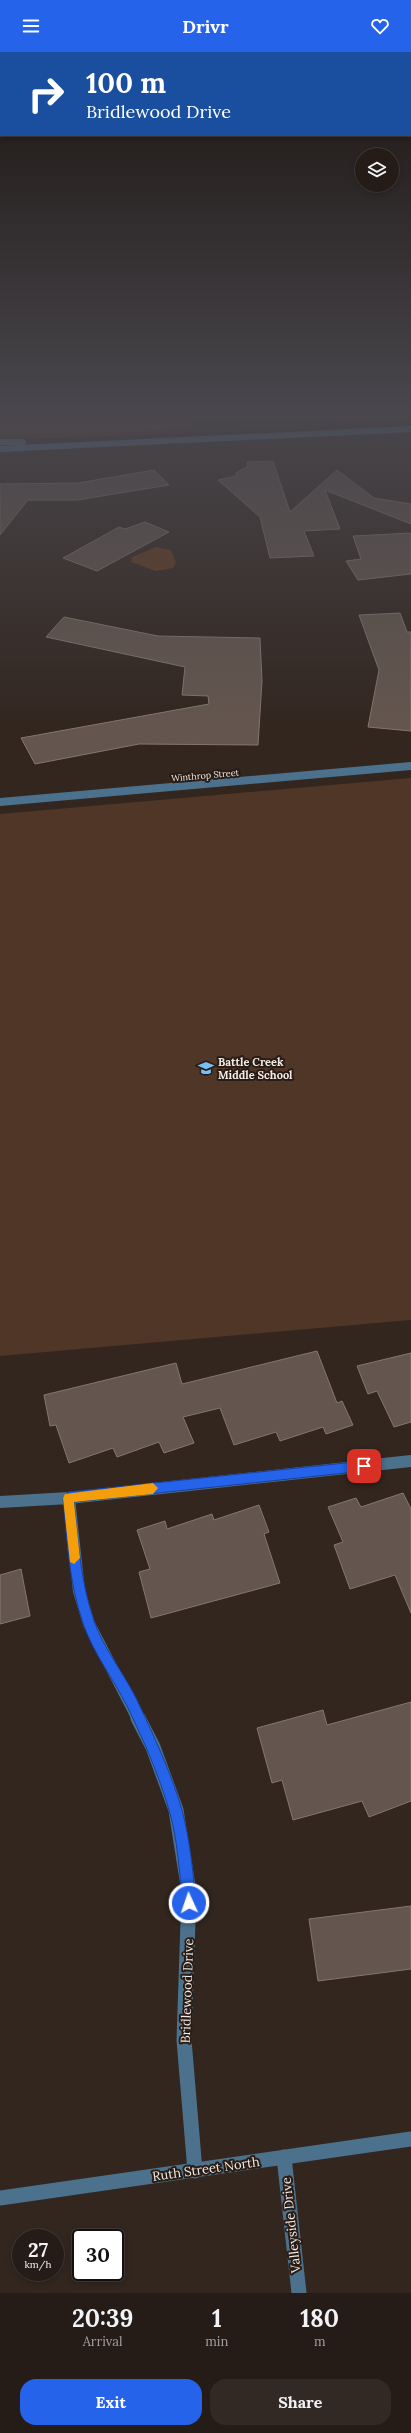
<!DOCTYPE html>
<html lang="en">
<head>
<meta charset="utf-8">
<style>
	:root { --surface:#261c17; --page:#322924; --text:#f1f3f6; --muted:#a4a1a1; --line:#423a36; --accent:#2563eb }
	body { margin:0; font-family:Lora,serif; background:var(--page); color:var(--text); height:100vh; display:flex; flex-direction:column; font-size:15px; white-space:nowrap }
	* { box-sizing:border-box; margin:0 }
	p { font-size:13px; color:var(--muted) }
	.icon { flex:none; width:22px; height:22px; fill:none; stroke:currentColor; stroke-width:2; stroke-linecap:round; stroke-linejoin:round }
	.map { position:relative; height:2241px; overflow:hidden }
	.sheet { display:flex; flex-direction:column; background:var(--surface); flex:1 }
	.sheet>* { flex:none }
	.hud { position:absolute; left:0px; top:0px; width:411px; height:84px; box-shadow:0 2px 6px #0003,0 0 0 1px var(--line); background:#1a4fa0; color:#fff; overflow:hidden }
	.tools { position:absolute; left:355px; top:96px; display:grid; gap:8px }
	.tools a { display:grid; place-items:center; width:44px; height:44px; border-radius:50%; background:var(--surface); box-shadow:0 2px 6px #0003,0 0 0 1px var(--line); font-size:20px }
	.speed { position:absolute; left:12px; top:2177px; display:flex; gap:8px; font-size:20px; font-weight:700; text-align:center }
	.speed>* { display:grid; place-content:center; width:52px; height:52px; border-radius:50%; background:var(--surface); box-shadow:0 2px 6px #0003,0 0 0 1px var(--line); line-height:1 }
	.speed small { font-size:10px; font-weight:400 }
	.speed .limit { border:2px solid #111; border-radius:6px; background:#fff; color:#111 }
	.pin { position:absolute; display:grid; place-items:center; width:34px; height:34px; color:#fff; margin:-17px; border-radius:8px; box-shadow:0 2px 6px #0006 }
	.me { position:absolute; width:44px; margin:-22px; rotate:357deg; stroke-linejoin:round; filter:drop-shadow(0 0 3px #0008) }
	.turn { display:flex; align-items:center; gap:14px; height:84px; padding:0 20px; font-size:18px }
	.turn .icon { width:52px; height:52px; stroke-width:2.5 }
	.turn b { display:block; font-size:28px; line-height:34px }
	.eta { display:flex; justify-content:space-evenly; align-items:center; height:68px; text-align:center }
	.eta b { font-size:24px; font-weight:800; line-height:28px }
	.cta { display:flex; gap:8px; margin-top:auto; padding:8px 20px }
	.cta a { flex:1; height:46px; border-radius:16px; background:var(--accent); color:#fff; font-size:16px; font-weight:800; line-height:46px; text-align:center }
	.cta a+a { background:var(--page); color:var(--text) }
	header { display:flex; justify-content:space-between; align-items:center; height:52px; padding:0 20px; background:var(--accent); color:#fff; font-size:18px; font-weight:800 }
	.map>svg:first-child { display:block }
</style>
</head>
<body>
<header><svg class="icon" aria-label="menu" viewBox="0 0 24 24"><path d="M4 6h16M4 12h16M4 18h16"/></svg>Drivr<svg class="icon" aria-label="heart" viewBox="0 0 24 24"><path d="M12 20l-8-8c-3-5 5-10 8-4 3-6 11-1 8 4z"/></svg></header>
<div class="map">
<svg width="411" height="2241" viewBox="0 0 411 2241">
	<rect width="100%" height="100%" fill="#32261f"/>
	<path fill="#503626" d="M0,361h411v11l-349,14h-62z
		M411,726v542l-411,36v-542z"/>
	<path fill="#714527" d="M0,361h197l-9,16 -188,6z"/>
	<path fill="#65391c" d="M156,495l15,3 5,13 -3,5 -17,3 -25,-9 1,-5z"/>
	<path fill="#64564e" stroke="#85776e" d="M273,409l17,51 47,-42 37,28 37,6v20l-86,-34 15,39 -36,2 10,25 -44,2 -10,-41 -42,-37 18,-4v-3l12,-7 -1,-4z
		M154,418l15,15 -92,15h-49l-28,35v-51l78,-1z
		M145,470l24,10 -72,39 -34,-13 56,-31 6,2z
		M411,481v41l-53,6 -12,-19 15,-2 -8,-23z
		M400,561l7,19h4v99l-43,-4 11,-57 -20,-55z
		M64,565l94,19 102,2 2,43 -4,64 -119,-1 -104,20 -14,-26 188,-34 -1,-8 -26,-1 3,-28 -139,-30z
		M317,1299l20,52 5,-2 11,24 -27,9 -3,-7 -43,14 -4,-9 -42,13 -14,-37 -37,9 11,26 -30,10 -5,-11 -42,15 -4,-9 -44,15 -13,-38 -6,1 -6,-31 132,-32 6,21z
		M411,1301v69l-17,5 -17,-36 -9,3 -11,-28z
		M403,1441l8,16v104l-16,-38 -45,14 -16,-44 9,-3 -15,-35 28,-9 5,9z
		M259,1453l10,27 -5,2 16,49 -129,35 -12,-46 11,-3 -13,-39 28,-9 2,8 45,-15 2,6z
		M21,1517l9,47 -30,8v-49z
		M411,1650v99l-42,16 -7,-16 -69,19 -11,-40 -10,3 -15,-55 66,-18 4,15z
		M411,1854v63l-93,12 -9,-62z"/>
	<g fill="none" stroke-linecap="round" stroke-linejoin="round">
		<path stroke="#4b718c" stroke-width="8" d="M0,750l411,-36"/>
		<path stroke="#4b718c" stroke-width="12" d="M69,1446l10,93 10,33 49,95
			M0,1450l69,-4 342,-37"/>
		<path stroke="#4b718c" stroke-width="15" d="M138,1666l15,29 23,63 13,82 -5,148 11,131
			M284,2105l15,136"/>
		<path stroke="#4b718c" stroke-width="15" d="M0,2146l411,-59"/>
		<path stroke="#5c99c6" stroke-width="6" d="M0,390h23
			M0,397l411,-20"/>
	</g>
	<linearGradient id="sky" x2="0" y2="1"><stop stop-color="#1c1511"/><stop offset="0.53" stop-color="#49474d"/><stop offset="1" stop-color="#49474d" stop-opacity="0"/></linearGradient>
	<rect width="411" height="675" fill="url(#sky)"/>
	<path fill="#2563eb" stroke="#184099" d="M364,1409l6,5 -6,5 -290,31c4,40 7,81 20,119 10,28 29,51 42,77 17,36 35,74 46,112 8,30 11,62 14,93l-2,5 -5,2 -5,-2 -1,-5c-4,-31 -5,-63 -14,-93 -10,-35 -26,-71 -42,-104 -14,-28 -34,-53 -44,-83 -14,-40 -16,-83 -20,-125l5,-6z"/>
	<path fill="#f59e0b" d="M153,1431l5,5 -5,6 -79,8 6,56 -6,6 -4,-2 -7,-64 2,-4z"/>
	<defs>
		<symbol id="school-bare" viewBox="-9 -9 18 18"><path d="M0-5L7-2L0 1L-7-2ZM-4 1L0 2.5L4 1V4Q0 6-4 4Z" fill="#75c0f6" stroke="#281c15" stroke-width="2.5" paint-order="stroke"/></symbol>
	</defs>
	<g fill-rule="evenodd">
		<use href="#school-bare" x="195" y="1005" width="22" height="22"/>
	</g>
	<g text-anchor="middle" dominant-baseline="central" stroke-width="4" stroke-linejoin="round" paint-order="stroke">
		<g font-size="9" fill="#f3ebe6" stroke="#281c15">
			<text transform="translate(205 723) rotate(-5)">Winthrop Street</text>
		</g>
		<g font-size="11" font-weight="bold" fill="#f3ebe6" stroke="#281c15" text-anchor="start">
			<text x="218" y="1010">Battle Creek<tspan x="218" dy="13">Middle School</tspan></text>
		</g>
		<g font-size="13" fill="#f3ebe6" stroke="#281c15">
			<text transform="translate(187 1939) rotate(-88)">Bridlewood Drive</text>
			<text transform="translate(206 2117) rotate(-8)">Ruth Street North</text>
			<text transform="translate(291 2173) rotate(-96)">Valleyside Drive</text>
		</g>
	</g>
</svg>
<div class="tools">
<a><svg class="icon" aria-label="layers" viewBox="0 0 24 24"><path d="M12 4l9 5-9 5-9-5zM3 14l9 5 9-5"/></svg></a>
</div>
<div class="speed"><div>27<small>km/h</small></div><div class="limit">30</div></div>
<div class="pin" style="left:364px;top:1414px;background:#d93025"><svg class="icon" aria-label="arrive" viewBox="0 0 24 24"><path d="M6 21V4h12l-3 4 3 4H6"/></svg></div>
<svg class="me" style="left:189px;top:1851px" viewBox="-20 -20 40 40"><circle r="17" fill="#2563eb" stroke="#fff" stroke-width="3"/><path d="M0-11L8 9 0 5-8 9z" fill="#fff"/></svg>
<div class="hud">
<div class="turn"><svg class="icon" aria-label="right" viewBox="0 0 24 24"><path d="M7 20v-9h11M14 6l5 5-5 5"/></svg><div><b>100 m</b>Bridlewood Drive</div></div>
</div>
</div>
<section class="sheet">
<div class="eta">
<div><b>20:39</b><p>Arrival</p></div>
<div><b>1</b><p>min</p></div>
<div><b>180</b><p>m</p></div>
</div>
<div class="cta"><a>Exit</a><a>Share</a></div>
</section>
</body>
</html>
